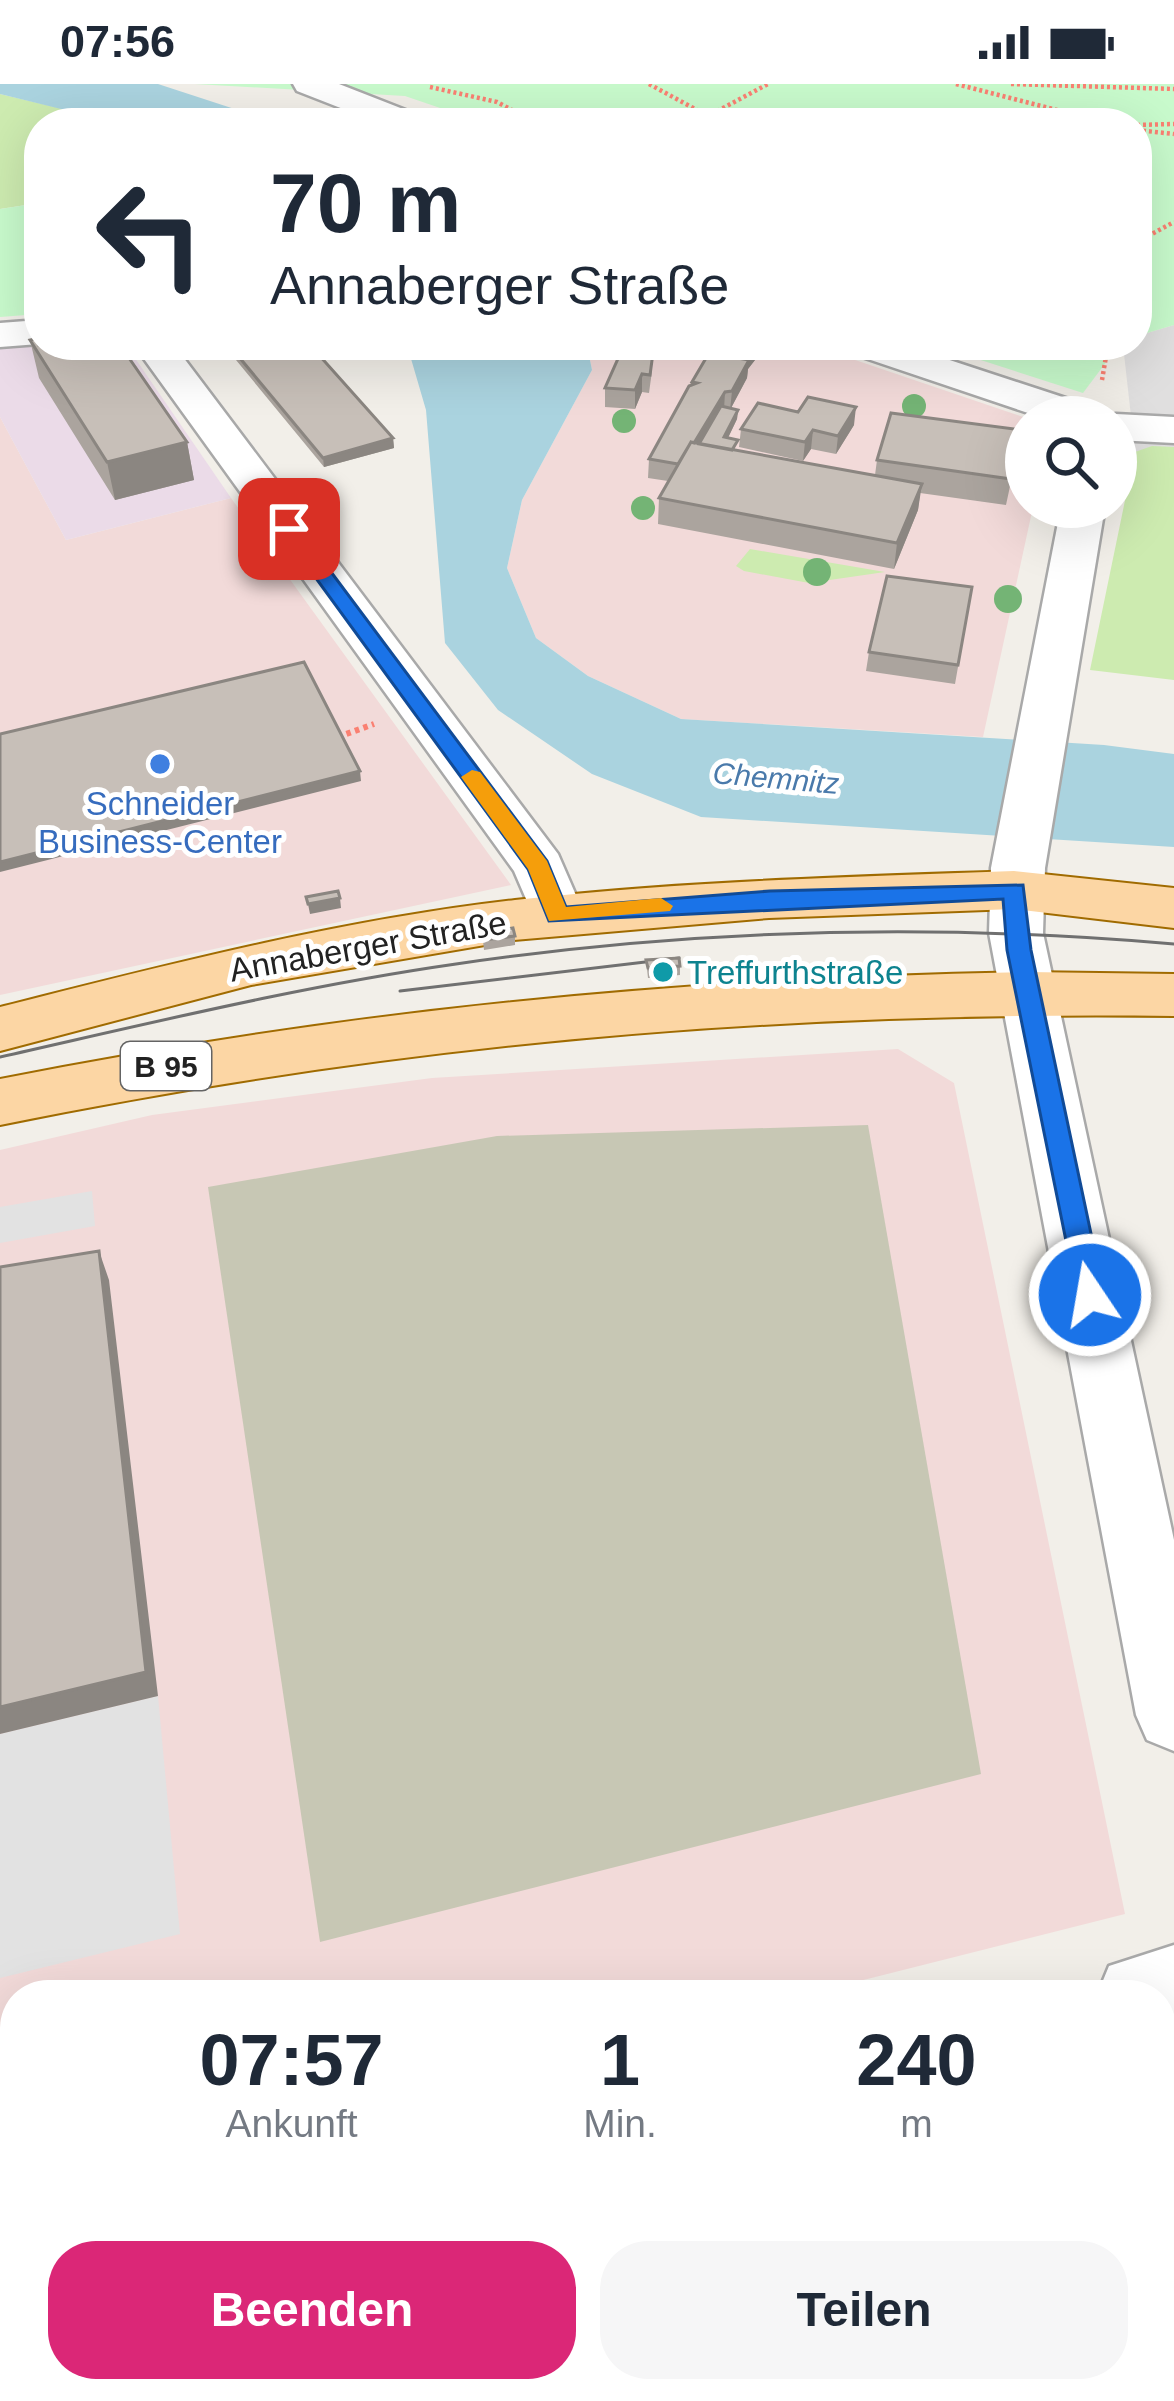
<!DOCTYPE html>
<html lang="de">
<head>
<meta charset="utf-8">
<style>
	:root { --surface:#fff; --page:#f6f6f7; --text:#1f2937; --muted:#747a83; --accent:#db2777 }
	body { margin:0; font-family:Helvetica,sans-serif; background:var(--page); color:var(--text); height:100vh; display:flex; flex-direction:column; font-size:45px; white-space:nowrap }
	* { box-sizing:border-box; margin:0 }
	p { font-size:39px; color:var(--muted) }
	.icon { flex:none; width:66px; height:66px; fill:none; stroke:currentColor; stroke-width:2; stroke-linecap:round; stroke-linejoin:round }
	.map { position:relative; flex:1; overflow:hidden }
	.panel { position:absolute; left:0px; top:1896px; width:1176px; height:423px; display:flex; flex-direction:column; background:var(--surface); border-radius:48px 48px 0 0; box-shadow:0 12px 48px #0002 }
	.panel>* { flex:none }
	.hud { position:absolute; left:24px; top:24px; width:1128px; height:252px; border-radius:48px; box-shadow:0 12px 48px #0002; background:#fff; color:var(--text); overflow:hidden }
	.tools { position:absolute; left:1005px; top:312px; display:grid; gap:24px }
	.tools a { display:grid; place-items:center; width:132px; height:132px; border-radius:50%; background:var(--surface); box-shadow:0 12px 48px #0002; font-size:60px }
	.pin { position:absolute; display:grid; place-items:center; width:102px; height:102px; color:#fff; margin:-51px; border-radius:24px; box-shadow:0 6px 18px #0006 }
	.me { position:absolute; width:132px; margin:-66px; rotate:348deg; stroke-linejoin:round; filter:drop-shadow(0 0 9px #0008) }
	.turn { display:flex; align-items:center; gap:42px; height:252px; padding:0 48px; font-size:54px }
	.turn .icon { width:156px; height:156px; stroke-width:2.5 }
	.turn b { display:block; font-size:84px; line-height:102px }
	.eta { display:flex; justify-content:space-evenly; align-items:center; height:204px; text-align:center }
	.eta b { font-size:72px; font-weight:700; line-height:84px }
	.primary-button { display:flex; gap:24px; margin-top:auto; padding:24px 48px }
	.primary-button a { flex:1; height:138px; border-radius:48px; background:var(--accent); color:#fff; font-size:48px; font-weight:700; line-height:138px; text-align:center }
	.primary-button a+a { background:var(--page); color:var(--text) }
	.status { display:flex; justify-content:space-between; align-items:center; height:84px; padding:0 60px; background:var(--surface); direction:ltr }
	.status svg { height:33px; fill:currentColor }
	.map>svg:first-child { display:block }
</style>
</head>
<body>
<div class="status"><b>07:56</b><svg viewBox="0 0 49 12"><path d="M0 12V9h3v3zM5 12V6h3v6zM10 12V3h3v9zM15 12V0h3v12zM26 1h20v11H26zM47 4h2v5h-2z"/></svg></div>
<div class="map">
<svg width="1174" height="2317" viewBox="0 0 1174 2317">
	<rect width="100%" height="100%" fill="#f2efe9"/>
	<path fill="#e0dfdf" d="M1174,241v122l-39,5 -12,-107h14v-9z"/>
	<path fill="#f2dad9" d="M587,261h224l215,73v89h7l-50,230 -302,-18 -93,-43 -52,-38 -29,-70 15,-68 70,-130z
		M0,333l66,123 165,-42 280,387 -511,110z
		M898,965l56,34 171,831 -321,81h-789v199l-15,4v-1048l152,-35 280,-37z"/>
	<path fill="#ebdbe8" d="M39,260l87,1 105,153 -165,42 -66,-123v-70z"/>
	<path fill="#ffffe5" d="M97,2304h74l1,13h-124z"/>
	<path fill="#c7c7b4" d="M868,1041l113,649 -661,168 -112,-755 289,-51z"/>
	<path fill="#cdebb0" d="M0,10l97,23 -3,6h-55v80l-39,6z
		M1152,362l22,1v233l-84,-10 45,-218z
		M750,465l135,23 -76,11 -65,-12 -8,-5z
		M1174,2037v280h-1002l-1,-13h990v-264z"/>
	<path fill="#c8facc" d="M195,0h979v241l-37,11v-213h-653l-79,-27z
		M39,119v111l-39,3v-108z
		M934,261h185l-36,48z"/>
	<path fill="#e2e2e2" d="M92,1107l3,35 -95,17v-36z
		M158,1612l22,238 -180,44v-244z"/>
	<path fill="#aad3df" d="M0,0h158l119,39h-159l-118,-29z
		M407,261h180l5,25 -70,130 -15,68 29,70 52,38 93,43 423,26 70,9v93l-473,-30 -109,-43 -94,-64 -53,-67 -19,-233z"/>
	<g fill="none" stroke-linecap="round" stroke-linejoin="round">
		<defs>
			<path id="street" d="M293,0h46l82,32 5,7h-47l-82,-32z
				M39,236v24l-39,3v-24z
				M134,261h40l384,509 27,62 -8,13 -19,6 -19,-6 -25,-58z
				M844,261h60l192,63 6,9h-62l-190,-64z
				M1116,330l58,3v26l-58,-3v-23h-10z
				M1061,423h44l-60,361 -2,65 131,607v211l-27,-11 -11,-25 -147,-782 2,-65z
				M1174,1861v82l-13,3v-35h-64l12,-29z
				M15,2156v90l-15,4v-90z"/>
			<path id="primary" d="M1014,787l160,17v40l-160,-19 -245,9 -255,22 -263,45 -251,66v-44c170,-43 340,-87 515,-107 166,-19 333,-23 499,-29z
				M1026,888l148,2v42c-406,-5 -776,28 -1174,109v-46c343,-68 677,-101 1026,-107z"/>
		</defs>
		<use href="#street" stroke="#a9a9a9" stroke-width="5"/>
		<use href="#primary" stroke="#a06b00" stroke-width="4"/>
		<path stroke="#fa8072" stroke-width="4.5" stroke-dasharray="3 3" stroke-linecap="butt" d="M649,0l59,32
			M956,0l151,39
			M1011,0l163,5
			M430,3l67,15 39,21
			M705,39l3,-7 60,-32
			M1137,41l37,-1
			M1137,46l37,4
			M1137,158l37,-20
			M1102,296l6,-35"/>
		<path stroke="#fa8072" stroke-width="6" stroke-dasharray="4.5 4.5" stroke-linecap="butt" d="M338,653l36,-13"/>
		<use href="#street" fill="#fff" fill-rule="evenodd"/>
		<use href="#primary" fill="#fcd6a4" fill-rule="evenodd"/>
		<path stroke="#707070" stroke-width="3" d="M400,907l279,-33
			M0,973c151,-34 302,-71 456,-93 238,-35 478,-41 718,-20"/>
	</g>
	<g fill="#74b475">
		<circle cx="914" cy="322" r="12"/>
		<circle cx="624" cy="337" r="12"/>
		<circle cx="643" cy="424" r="12"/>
		<circle cx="817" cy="488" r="14"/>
		<circle cx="1008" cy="515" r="14"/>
	</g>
	<path fill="#aba49e" d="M30,256l157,102 7,38 -79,20 -76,-122z
		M610,261h62l-25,4 5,22 -3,22 -7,-1 -7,17 -30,-2v-19l12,-27z
		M234,267l159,87 1,10 -70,19 -88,-107z
		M762,267l-14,18 -1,9 -16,30 7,2 -1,9 -9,19 8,13 139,24 2,-15 145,-30 -16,75 -86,-12 -2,17 -24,59 -236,-45 1,-26 9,-17 -20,-3 1,-19 43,-77z
		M854,341l-18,29 -25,-5 -8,12 -64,-14 2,-18z
		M972,503l-17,97 -89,-13 3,-19z
		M482,848l33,4v9l-31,5z
		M646,876l34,6v9l-32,3z"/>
	<path fill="#8b8681" d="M643,261h29l-29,5z
		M754,261h8v6l-14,18 -1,9 -17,32 2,-19 11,-32z
		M642,290v18l-7,17v-19z
		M725,308l-1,18 -43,55z
		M856,323l-2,18 -18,29 2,-18z
		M738,326l-1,9 -13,27v-9z
		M813,346l-2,19 -8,12 2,-19z
		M393,354l1,10 -70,19 -1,-9z
		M187,358l7,38 -79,20 -8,-38z
		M922,400l-4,26 -24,59 3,-26z
		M360,687l1,10 -361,91v-10z
		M340,814l1,10 -31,6 -2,-10z
		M99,1167l10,29 49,416 -158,38v-27z"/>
	<path fill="#c7bfb8" stroke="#8b8681" stroke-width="3" d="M39,254v7h81l67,97 -80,20 -77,-122z
		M257,261h53l83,93 -70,20 -89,-107z
		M618,261h28l2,7 5,1 -3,22 -8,-1 -7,16 -30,-2 15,-34z
		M720,261h34l-11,14 6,1 -17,31 -7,1 -31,51 -3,-1 -13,22 -29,-5 40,-73 8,-3 -5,-1 17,-29z
		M808,313l48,10 -18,29 -25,-6 -8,12 -64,-13 17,-26 40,9z
		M721,322l17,4 -14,27 14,3 -6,10 -33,-6z
		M891,329l131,17 -11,49 -134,-19z
		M691,358l231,42 -25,59 -238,-45z
		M887,492l85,11 -14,78 -89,-13z
		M304,578l56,109 -360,91v-128z
		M338,807l2,7 -32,6 -2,-7z
		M513,844l2,8 -32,4 -1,-8z
		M679,874l1,8 -32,2 -2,-8z
		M99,1167l47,421 -146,35v-440z"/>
	<path fill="#1a73e8" stroke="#114b97" stroke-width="3" d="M289,439l7,2 251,336 19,46 204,-16 253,-6 8,65 73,345 -4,8h-19l-4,-8 -70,-345 -4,-51 -454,22 -21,-52 -248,-340z"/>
	<path fill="#f59e0b" d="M472,686l8,2 67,89 19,46 95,-9 12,8 -3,5 -121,10 -21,-52 -67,-92z"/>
	<circle fill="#3f7fe0" stroke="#fff" stroke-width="4.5" cx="160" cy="680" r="12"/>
	<circle fill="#0f9aa8" stroke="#fff" stroke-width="4.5" cx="663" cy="888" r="12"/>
	<g text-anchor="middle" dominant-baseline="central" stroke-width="10" stroke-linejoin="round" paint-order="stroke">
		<g font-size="30" font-style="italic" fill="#4a7aab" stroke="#fff">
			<text transform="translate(776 694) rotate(5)">Chemnitz</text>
		</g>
		<rect fill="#fff" stroke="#646464" stroke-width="3" x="121" y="958" width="90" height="48" rx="9"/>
		<g font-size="30" font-weight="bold" fill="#222">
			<text x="166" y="982">B 95</text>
		</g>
		<g font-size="33" fill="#366cbe" stroke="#fff">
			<text x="160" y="719">Schneider<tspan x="160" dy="38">Business-Center</tspan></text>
		</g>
		<g font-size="33" fill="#222" stroke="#fff">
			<text transform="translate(368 862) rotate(-10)">Annaberger Straße</text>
		</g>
		<g font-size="33" fill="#0d838f" stroke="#fff" text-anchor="start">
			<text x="687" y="888">Treffurthstraße</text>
		</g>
	</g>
</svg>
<div class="tools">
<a><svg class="icon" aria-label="search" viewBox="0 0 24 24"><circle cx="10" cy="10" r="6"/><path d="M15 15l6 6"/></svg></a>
</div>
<div class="pin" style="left:289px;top:445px;background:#d93025"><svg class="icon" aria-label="arrive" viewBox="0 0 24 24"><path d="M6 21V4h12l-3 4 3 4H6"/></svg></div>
<svg class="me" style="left:1090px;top:1211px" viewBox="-20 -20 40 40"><circle r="17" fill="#1a73e8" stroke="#fff" stroke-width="3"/><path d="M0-11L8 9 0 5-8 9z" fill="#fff"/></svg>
<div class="hud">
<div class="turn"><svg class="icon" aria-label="left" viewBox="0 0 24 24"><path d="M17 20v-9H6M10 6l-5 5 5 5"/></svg><div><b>70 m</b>Annaberger Straße</div></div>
</div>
<section class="panel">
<div class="eta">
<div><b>07:57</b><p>Ankunft</p></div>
<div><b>1</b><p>Min.</p></div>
<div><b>240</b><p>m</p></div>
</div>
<div class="primary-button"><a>Beenden</a><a>Teilen</a></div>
</section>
</div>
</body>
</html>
